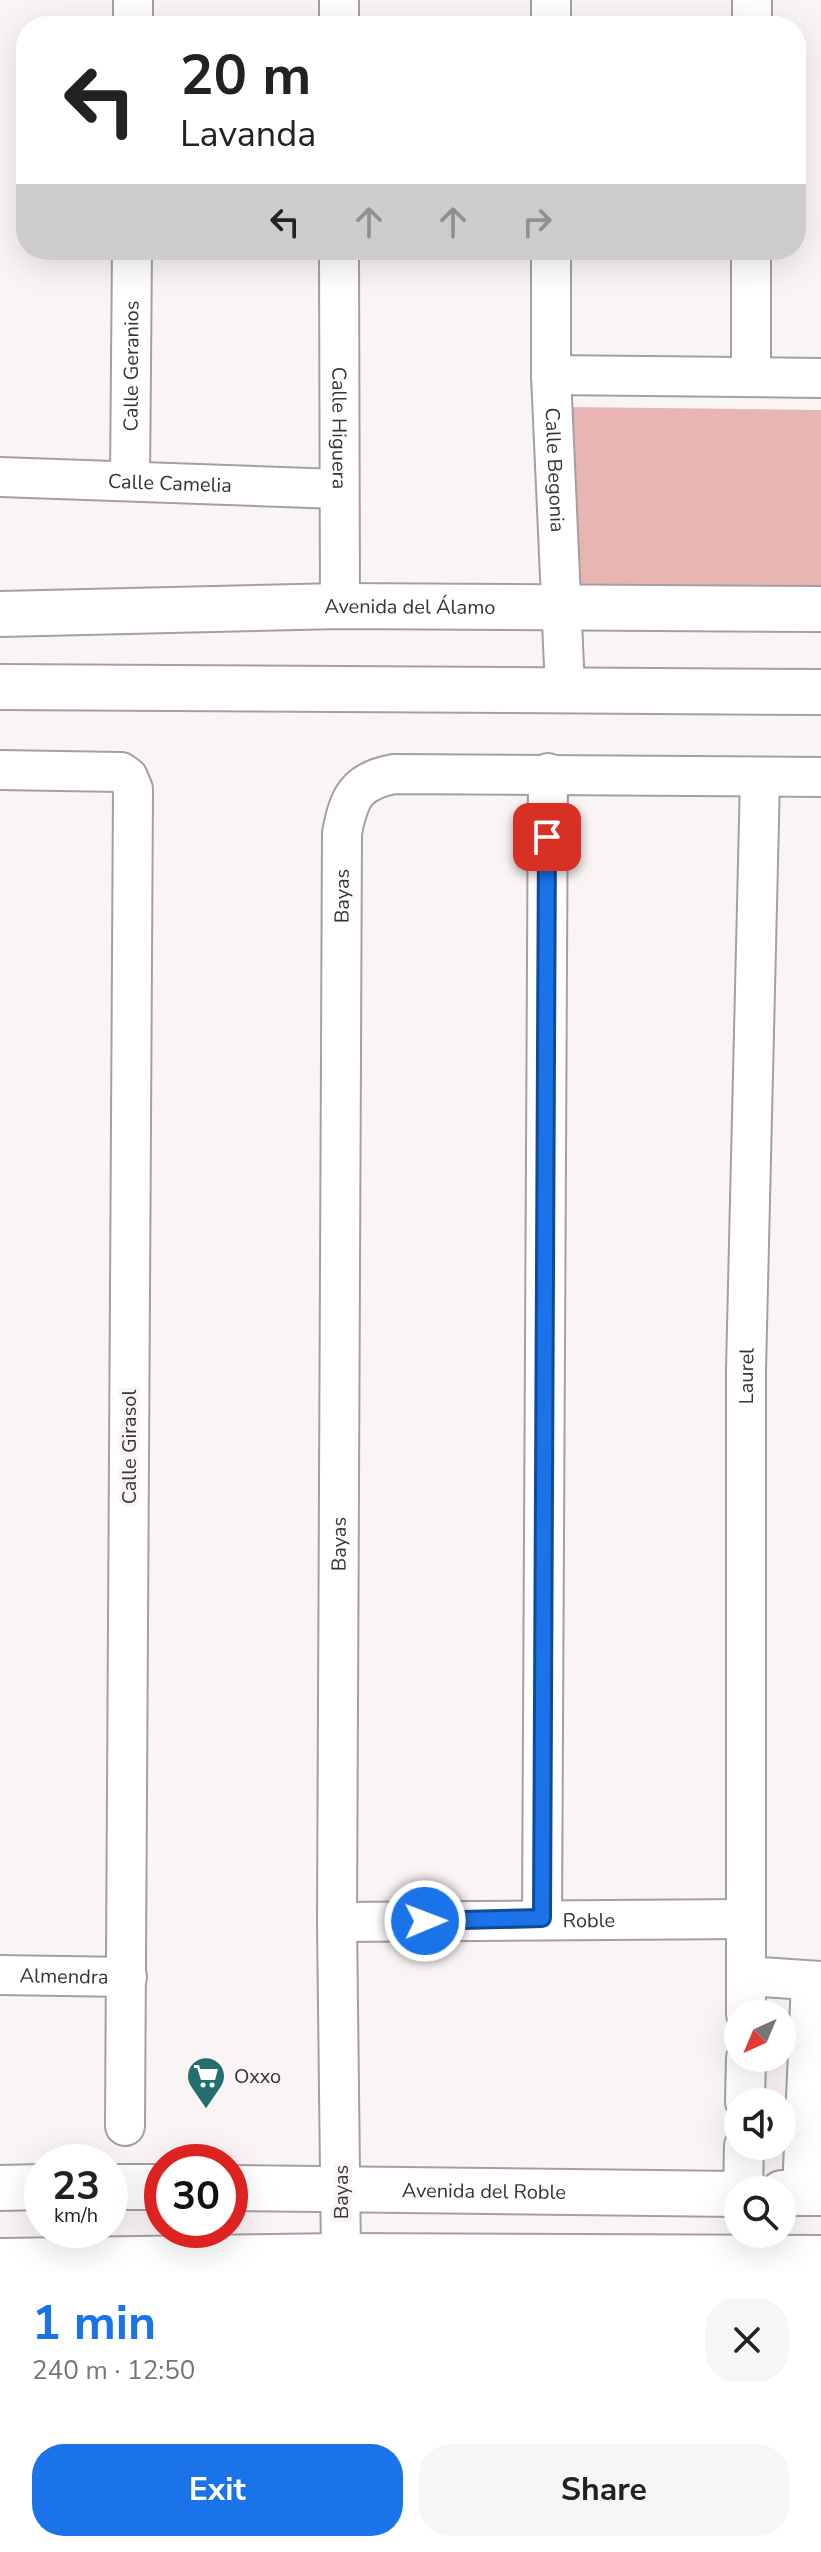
<!DOCTYPE html>
<html lang="en">
<head>
<meta charset="utf-8">
<style>
	:root { --surface:#fff; --page:#f6f6f6; --text:#222; --muted:#767676; --accent:#1a73e8 }
	body { margin:0; font-family:"Nunito Sans",sans-serif; background:var(--page); color:var(--text); height:100vh; display:flex; flex-direction:column; font-size:30px; white-space:nowrap }
	* { box-sizing:border-box; margin:0 }
	p { font-size:26px; color:var(--muted) }
	.icon { flex:none; width:44px; height:44px; fill:none; stroke:currentColor; stroke-width:2; stroke-linecap:round; stroke-linejoin:round }
	.map { position:relative; height:2272px; overflow:hidden }
	.side { display:flex; flex-direction:column; background:var(--surface); flex:1 }
	.side>* { flex:none }
	.hud { position:absolute; left:16px; top:16px; width:790px; height:244px; border-radius:32px; box-shadow:0 8px 32px #0002; background:#fff; color:var(--text); overflow:hidden }
	.needle { width:52px; rotate:224deg }
	.fabs { position:absolute; left:724px; top:2000px; display:grid; gap:16px }
	.fabs a { display:grid; place-items:center; width:72px; height:72px; border-radius:50%; background:var(--surface); box-shadow:0 8px 32px #0002; font-size:40px }
	.speed { position:absolute; left:24px; top:2144px; display:flex; gap:16px; font-size:40px; font-weight:700; text-align:center }
	.speed>* { display:grid; place-content:center; width:104px; height:104px; border-radius:50%; background:var(--surface); box-shadow:0 8px 32px #0002; line-height:1 }
	.speed small { font-size:20px; font-weight:400 }
	.speed .limit { border:12px solid #d22; background:#fff; color:#111 }
	.pin { position:absolute; display:grid; place-items:center; width:68px; height:68px; color:#fff; margin:-34px; border-radius:16px; box-shadow:0 4px 12px #0006 }
	.me { position:absolute; width:88px; margin:-44px; rotate:89deg; stroke-linejoin:round; filter:drop-shadow(0 0 6px #0008) }
	.turn { display:flex; align-items:center; gap:28px; height:168px; padding:0 32px; font-size:36px }
	.turn .icon { width:104px; height:104px; stroke-width:2.5 }
	.turn b { display:block; font-size:56px; line-height:68px }
	.lanes { display:flex; align-items:center; height:76px; padding:0 32px; background:#0003; justify-content:center; gap:40px; direction:ltr }
	.lanes .off { opacity:.35 }
	.round { display:grid; place-items:center; flex:none; width:84px; height:84px; border-radius:32px; background:var(--page) }
	.overview { display:flex; align-items:center; justify-content:space-between; height:136px; padding:0 32px }
	h1 { font-size:48px; font-weight:700; line-height:60px; color:var(--accent) }
	.primary-button { display:flex; gap:16px; margin-top:auto; padding:16px 32px }
	.primary-button a { flex:1; height:92px; border-radius:32px; background:var(--accent); color:#fff; font-size:32px; font-weight:700; line-height:92px; text-align:center }
	.primary-button a+a { background:var(--page); color:var(--text) }
	.map>svg:first-child { display:block }
</style>
</head>
<body>
<div class="map">
<svg width="821" height="2272" viewBox="0 0 821 2272">
	<rect width="100%" height="100%" fill="#faf5f4"/>
	<path fill="#e7b6b3" d="M572,407l249,3v182l-250,2z"/>
	<g fill="none" stroke-linecap="round" stroke-linejoin="round">
		<defs>
			<g id="street">
				<path d="M133,26v-26"/>
				<path d="M339,26v-26"/>
				<path d="M551,26v-26"/>
				<path d="M752,26v-26"/>
				<path id="s1" d="M339,250l1,356"/>
				<path id="s2" d="M551,250v125l14,314"/>
				<path d="M551,375l270,3"/>
				<path d="M751,375v-125"/>
				<path id="s3" d="M0,477l338,12"/>
				<path id="s4" d="M130,480l2,-230"/>
				<path d="M0,770l121,2 7,5 5,12 -8,1337"/>
				<path d="M542,1918l6,-1145"/>
				<path id="s5" d="M337,1922l407,-3"/>
				<path id="s6" d="M0,1975l127,2"/>
				<path d="M747,1976l74,5"/>
				<path id="s7" d="M746,2014v-644l14,-592"/>
				<path d="M745,2102l1,-44"/>
				<path d="M743,2190l1,-44"/>
				<path d="M802,2192l9,-211"/>
				<path id="s8" d="M341,2256l-4,-334 5,-1089c7,-36 14,-52 52,-59l427,3"/>
			</g>
			<g id="secondary">
				<path id="s9" d="M0,614l340,-8 481,3"/>
				<path d="M0,687l821,5"/>
				<path d="M110,2187h52"/>
				<path d="M0,2188l42,-1"/>
				<path id="s10" d="M230,2188l508,6"/>
				<path d="M782,2193h39"/>
				<path d="M0,2261l341,-5 480,2"/>
			</g>
		</defs>
		<use href="#street" stroke="#a5a09f" stroke-width="42"/>
		<use href="#secondary" stroke="#a5a09f" stroke-width="48"/>
		<use href="#street" stroke="#fff" stroke-width="38"/>
		<use href="#secondary" stroke="#fff" stroke-width="44"/>
	</g>
	<g fill="none" stroke-linecap="round" stroke-linejoin="round">
		<defs>
			<path id="route" d="M425,1921l117,-3 5,-1081"/>
		</defs>
		<use href="#route" stroke="#114b97" stroke-width="20"/>
		<use href="#route" stroke="#1a73e8" stroke-width="14"/>
	</g>
	<defs>
		<symbol id="supermarket-pin" viewBox="-11 -11 22 30"><path d="M0 17L-7.5 6A9.5 9.5 0 1 1 7.5 6Z" fill="#246f6d" stroke="#faf5f4"/><path d="M-6-5.5h2.5l.6 2H6L4.5 2H-2.5L-4.4-4H-6ZM-1.5 3.2a1.3 1.3 0 1 0 .1 0ZM3 3.2a1.3 1.3 0 1 0 .1 0Z" fill="#fff"/></symbol>
	</defs>
	<g fill-rule="evenodd">
		<use href="#supermarket-pin" x="184" y="2054" width="44" height="60"/>
	</g>
	<g text-anchor="middle" dominant-baseline="central" stroke-width="8" stroke-linejoin="round" paint-order="stroke">
		<g font-size="20" fill="#363434" stroke="#faf5f4">
			<text stroke="none"><textPath href="#s4" startOffset="114">Calle Geranios</textPath></text>
			<text stroke="none"><textPath href="#s1" startOffset="178">Calle Higuera</textPath></text>
			<text stroke="none"><textPath href="#s2" startOffset="220">Calle Begonia</textPath></text>
			<text stroke="none"><textPath href="#s3" startOffset="170">Calle Camelia</textPath></text>
			<text stroke="none"><textPath href="#s9" startOffset="410">Avenida del Álamo</textPath></text>
			<text stroke="none"><textPath href="#s8" startOffset="1360">Bayas</textPath></text>
			<text stroke="none"><textPath href="#s7" startOffset="638">Laurel</textPath></text>
			<text transform="translate(129 1447) rotate(-90)">Calle Girasol</text>
			<text stroke="none"><textPath href="#s8" startOffset="712">Bayas</textPath></text>
			<text stroke="none"><textPath href="#s5" startOffset="252">Roble</textPath></text>
			<text stroke="none"><textPath href="#s6" startOffset="64">Almendra</textPath></text>
			<text stroke="none"><textPath href="#s10" startOffset="254">Avenida del Roble</textPath></text>
			<text transform="translate(341 2192) rotate(-90)">Bayas</text>
		</g>
		<g font-size="20" fill="#363434" stroke="#faf5f4" text-anchor="start">
			<text x="234" y="2076">Oxxo</text>
		</g>
	</g>
</svg>
<div class="fabs">
<a><svg class="needle" viewBox="-14 -14 28 28"><path d="M0-13l5 13h-10z" fill="#e53935"/><path d="M0 13l5-13h-10z" fill="#767676"/></svg></a>
<a><svg class="icon" aria-label="sound" viewBox="0 0 24 24"><path d="M4 9h4l5-4v14l-5-4H4zM17 9q2 3 0 6"/></svg></a>
<a><svg class="icon" aria-label="search" viewBox="0 0 24 24"><circle cx="10" cy="10" r="6"/><path d="M15 15l6 6"/></svg></a>
</div>
<div class="speed"><div>23<small>km/h</small></div><div class="limit">30</div></div>
<div class="pin" style="left:547px;top:837px;background:#d93025"><svg class="icon" aria-label="arrive" viewBox="0 0 24 24"><path d="M6 21V4h12l-3 4 3 4H6"/></svg></div>
<svg class="me" style="left:425px;top:1921px" viewBox="-20 -20 40 40"><circle r="17" fill="#1a73e8" stroke="#fff" stroke-width="3"/><path d="M0-11L8 9 0 5-8 9z" fill="#fff"/></svg>
<div class="hud">
<div class="turn"><svg class="icon" aria-label="left" viewBox="0 0 24 24"><path d="M17 20v-9H6M10 6l-5 5 5 5"/></svg><div><b>20 m</b>Lavanda</div></div>
<div class="lanes"><svg class="icon" aria-label="left" viewBox="0 0 24 24"><path d="M17 20v-9H6M10 6l-5 5 5 5"/></svg><svg class="icon off" aria-label="ahead" viewBox="0 0 24 24"><path d="M12 20V5M6 11l6-6 6 6"/></svg><svg class="icon off" aria-label="ahead" viewBox="0 0 24 24"><path d="M12 20V5M6 11l6-6 6 6"/></svg><svg class="icon off" aria-label="right" viewBox="0 0 24 24"><path d="M7 20v-9h11M14 6l5 5-5 5"/></svg></div>
</div>
</div>
<section class="side">
<div class="overview"><div><h1>1 min</h1><p>240 m · 12:50</p></div><a class="round"><svg class="icon" aria-label="close" viewBox="0 0 24 24"><path d="M6 6l12 12M18 6L6 18"/></svg></a></div>
<div class="primary-button"><a>Exit</a><a>Share</a></div>
</section>
</body>
</html>
